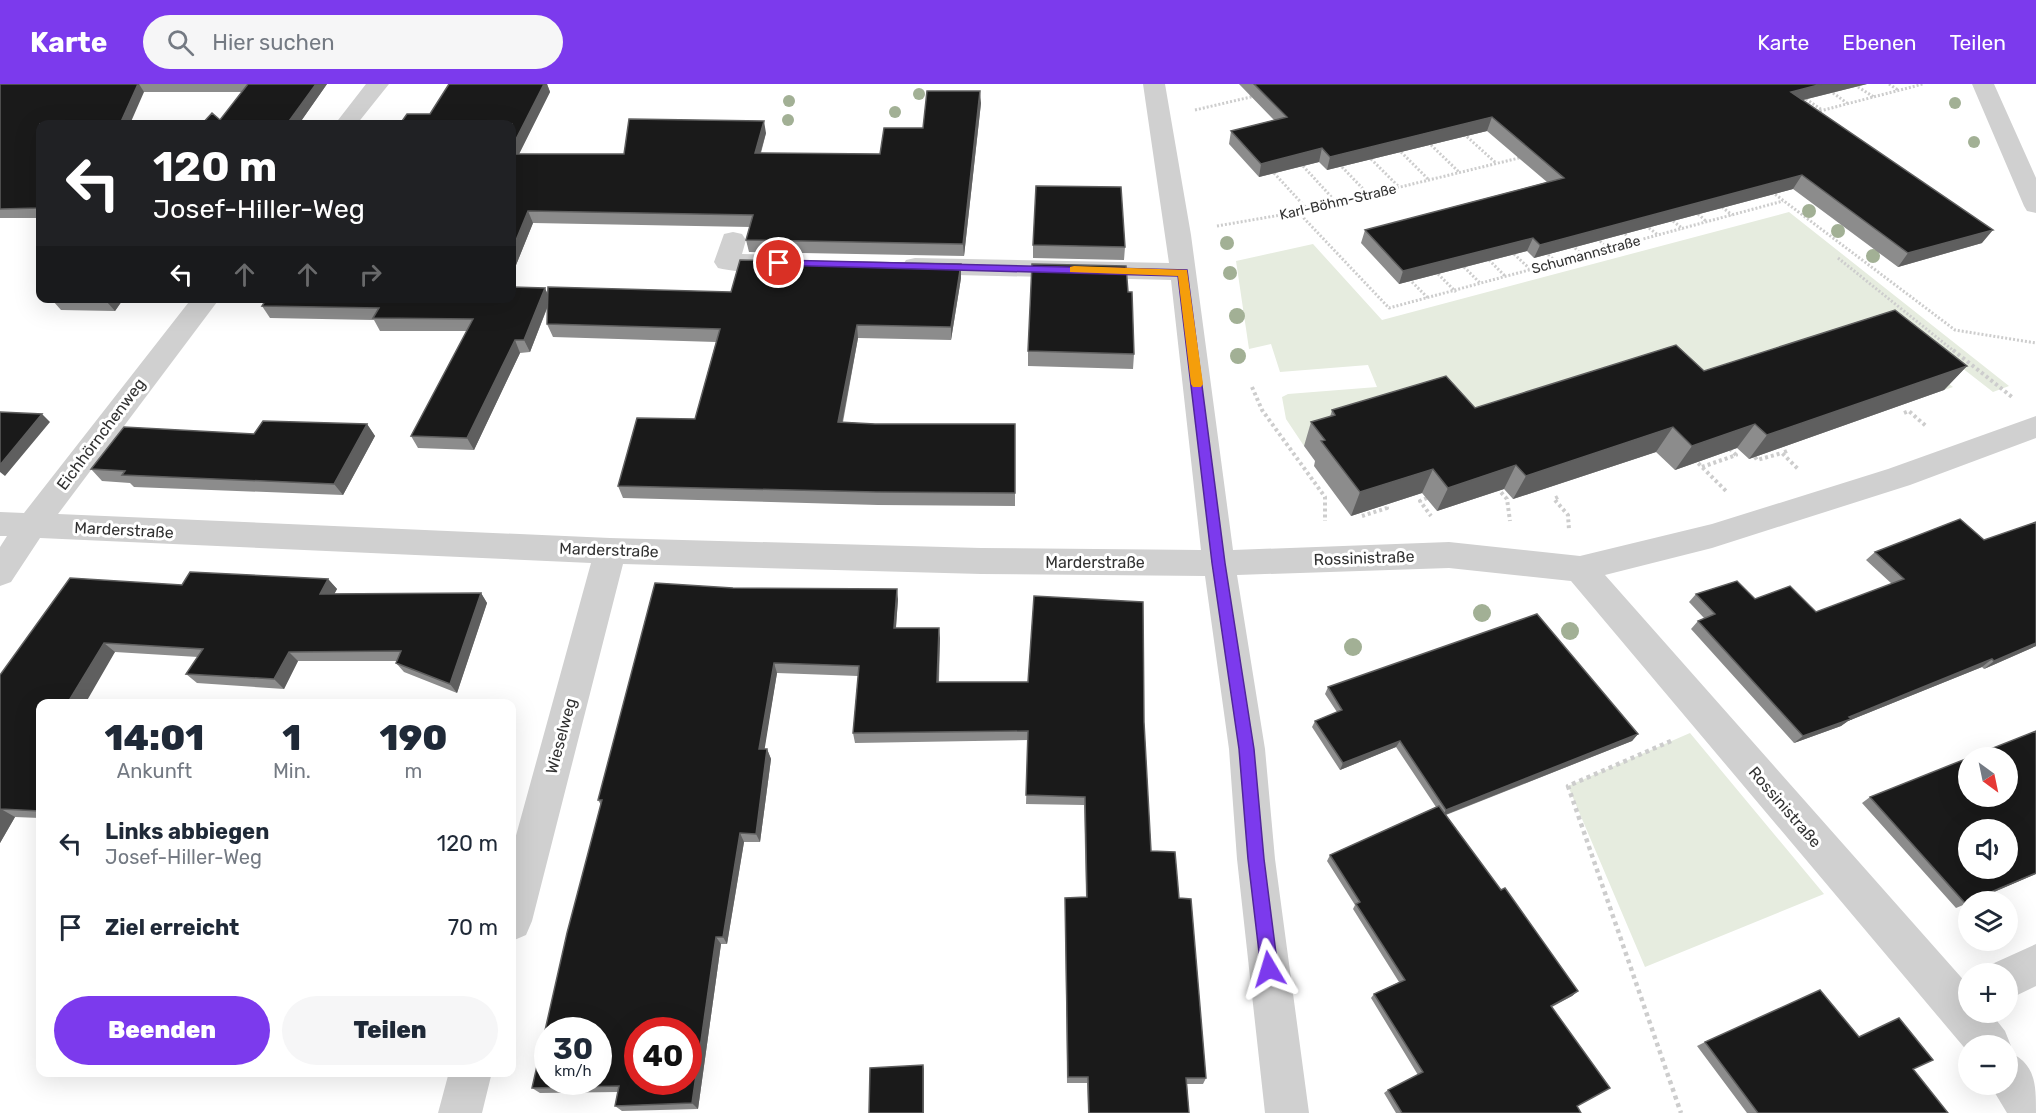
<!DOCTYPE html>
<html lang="de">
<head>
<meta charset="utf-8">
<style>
	:root { --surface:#fff; --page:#f6f6f7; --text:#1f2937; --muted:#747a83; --accent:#7c3aed }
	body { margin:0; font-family:Rubik,sans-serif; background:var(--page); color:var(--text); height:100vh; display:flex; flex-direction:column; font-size:22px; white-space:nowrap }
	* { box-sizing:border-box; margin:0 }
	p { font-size:20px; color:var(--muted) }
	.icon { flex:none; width:33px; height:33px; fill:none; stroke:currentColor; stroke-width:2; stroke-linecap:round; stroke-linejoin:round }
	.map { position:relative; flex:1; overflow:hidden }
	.sheet { position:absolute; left:36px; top:615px; width:480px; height:378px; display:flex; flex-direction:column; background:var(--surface); border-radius:12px; box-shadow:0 6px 24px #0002 }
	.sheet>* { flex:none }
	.banner { position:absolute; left:36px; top:36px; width:480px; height:183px; border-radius:12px; box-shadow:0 6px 24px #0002; background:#202124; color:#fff; overflow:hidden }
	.needle { width:39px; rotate:147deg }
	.controls { position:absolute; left:1958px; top:663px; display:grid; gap:12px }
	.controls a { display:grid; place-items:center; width:60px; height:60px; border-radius:50%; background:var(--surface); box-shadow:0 6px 24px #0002; font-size:30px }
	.speed { position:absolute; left:534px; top:933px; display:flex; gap:12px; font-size:30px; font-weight:700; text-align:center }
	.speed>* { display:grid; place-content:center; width:78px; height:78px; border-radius:50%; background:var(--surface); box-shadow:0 6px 24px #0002; line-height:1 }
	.speed small { font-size:15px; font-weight:400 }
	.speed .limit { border:9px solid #d22; background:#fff; color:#111 }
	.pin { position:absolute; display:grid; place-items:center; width:51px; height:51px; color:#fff; margin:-26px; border:3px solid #fff; border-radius:50%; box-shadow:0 2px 6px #0007 }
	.me { position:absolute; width:66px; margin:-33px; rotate:353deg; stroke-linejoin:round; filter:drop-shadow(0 0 4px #0008) }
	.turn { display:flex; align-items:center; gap:21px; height:126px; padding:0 18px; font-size:27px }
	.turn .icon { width:78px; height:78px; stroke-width:2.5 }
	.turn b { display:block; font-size:42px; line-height:51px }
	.lanes { display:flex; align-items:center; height:57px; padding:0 18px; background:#0003; justify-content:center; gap:30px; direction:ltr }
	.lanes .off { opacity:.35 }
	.eta { display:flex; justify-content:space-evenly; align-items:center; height:102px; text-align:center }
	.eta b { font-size:36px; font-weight:800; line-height:42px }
	.cta { display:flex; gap:12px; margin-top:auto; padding:12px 18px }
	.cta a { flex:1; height:69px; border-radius:36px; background:var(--accent); color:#fff; font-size:24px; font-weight:800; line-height:69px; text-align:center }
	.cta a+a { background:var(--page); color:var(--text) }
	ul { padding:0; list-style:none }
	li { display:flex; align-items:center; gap:18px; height:84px; padding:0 18px }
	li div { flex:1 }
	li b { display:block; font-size:22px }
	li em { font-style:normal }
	header { display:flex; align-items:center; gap:36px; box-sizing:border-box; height:84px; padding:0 30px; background:var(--accent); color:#fff }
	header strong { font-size:28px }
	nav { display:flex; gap:33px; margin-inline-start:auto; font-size:21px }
	.search { width:420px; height:54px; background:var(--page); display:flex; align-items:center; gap:15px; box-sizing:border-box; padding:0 21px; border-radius:33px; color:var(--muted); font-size:22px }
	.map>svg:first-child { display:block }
</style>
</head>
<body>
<header>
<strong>Karte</strong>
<div class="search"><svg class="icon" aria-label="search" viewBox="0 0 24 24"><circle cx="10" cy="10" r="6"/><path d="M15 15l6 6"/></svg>Hier suchen</div>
<nav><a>Karte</a><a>Ebenen</a><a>Teilen</a></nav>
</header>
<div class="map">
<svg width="2036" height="1029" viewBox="0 0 2036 1029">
	<rect width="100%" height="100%" fill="#fff"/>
	<path fill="#e6ecdf" d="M1789,128l220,174 -16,6 -99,-77 -23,8 82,64 -9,3 -69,-55 -187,61 -361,43 -23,7 -18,-27 -4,-22 6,-3 89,-7 -9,-22 -88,7 -9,-28 -22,5 -13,-88 77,-17 69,76z
		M1690,649l134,161 -179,73 -77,-181z"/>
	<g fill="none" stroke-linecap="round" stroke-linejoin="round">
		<path stroke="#cdcdcd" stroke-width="3" stroke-dasharray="2 2" stroke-linecap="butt" d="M1889,0l9,6
			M1858,3l16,10
			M1833,9l14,10
			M1806,15l16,11
			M1195,26l60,-14
			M1816,28l107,-28
			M1464,50l32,29
			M1431,61l29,28
			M1401,68l28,28
			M1371,75l28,28
			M1303,82l34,37
			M1342,83l27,28
			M1274,89l34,37
			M1772,108l183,138 81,13
			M1722,123l10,8
			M1298,128l91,96 394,-107
			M1698,130l9,8
			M1673,137l10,8
			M1217,142l81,-14 225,-55
			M1649,144l9,7
			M1625,150l9,8
			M1600,157l9,8
			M1575,164l8,8
			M1514,170l17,16
			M1548,171l10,8
			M1838,174l117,94
			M1489,176l17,17
			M1464,183l17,17
			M1438,190l18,18
			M1412,198l16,16"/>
		<path stroke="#cdcdcd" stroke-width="4" stroke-dasharray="3 3" stroke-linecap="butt" d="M1953,266l59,47
			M1252,303l10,23 63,87v24
			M1904,329l5,-2 18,16
			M1787,367l-5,2 17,17
			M1755,373l2,3 25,-7
			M1694,375l33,33
			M1702,383l34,-12 -6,-6
			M1497,404l10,11 3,22
			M1558,413l-4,2 14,16 1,15
			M1427,414l-7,3 11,15
			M1362,432l25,-8 -2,-3"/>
		<path stroke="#cdcdcd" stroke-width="4.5" stroke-dasharray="4 4" stroke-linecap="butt" d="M1671,657l-103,45 113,327"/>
		<path fill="#d0d0d0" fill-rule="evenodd" d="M366,0h23l-32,40h-22z
			M1143,0h22l26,151 42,315 216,-8 131,14 132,-32 176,-55 148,-53v22l-126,47 -198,63 -107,27 363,410v27h22l15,19 6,15 -2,6c27,12 27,33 27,61h-29l-15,-25 -2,-4h17v-38h-39v6l-397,-471 -122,-13 -212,7 28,174 10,110 34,254h-44l-28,-254 -8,-110 -24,-173 -224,-2 -358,-10 -91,357 -6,14 -14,6v-91l79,-287 -551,-25 -29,44 -11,4v-39l7,-11h-7v-24l24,1 168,-215h28l-162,216 552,24 371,10 220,2 -30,-270 -256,-6 -9,-2 -4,-6 4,-6 9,-2 254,5z
			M1972,0h22l42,94v35l-9,-2 -3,-5z
			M733,148l9,2 4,6 -4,14 40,1 9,2 4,6 -4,6c-21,5 -52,4 -73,-1l-4,-6 10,-28z
			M2036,860v42l-29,14v-26h-18l3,-10z
			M449,988h43l-10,41h-44z"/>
	</g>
	<g fill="#a2b095">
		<circle cx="919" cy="10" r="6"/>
		<circle cx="789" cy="17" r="6"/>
		<circle cx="1955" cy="19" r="6"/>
		<circle cx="895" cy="28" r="6"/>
		<circle cx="788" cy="36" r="6"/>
		<circle cx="1974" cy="58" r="6"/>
		<circle cx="1809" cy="127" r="7"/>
		<circle cx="1838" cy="147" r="7"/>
		<circle cx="1227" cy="159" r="7"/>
		<circle cx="1873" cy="172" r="7"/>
		<circle cx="1230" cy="189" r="7"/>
		<circle cx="1237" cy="232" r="8"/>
		<circle cx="1238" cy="272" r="8"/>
		<circle cx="1482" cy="529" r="9"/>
		<circle cx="1570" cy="547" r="9"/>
		<circle cx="1353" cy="563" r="9"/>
	</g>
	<path fill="#8c8c8c" d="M0,0h327l-28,40h-97l18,-4 22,-28h-98l-104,32v94h-40z
		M449,0h98l3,8 -31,62h105l142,-21 -5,20 119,1 43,-26 58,-25 -17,153 -215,-4 -3,-12 4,-13 -217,-4 -21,52v-151l-82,-10z
		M1239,0h628l-64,16 179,143 -84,24 -105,-78 -259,69 -7,-7 -128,33 -38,-41 4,-13 182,-48 -60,-51 -160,39 -8,-8 -60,15 -30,-33 2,-13 43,-11z
		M1033,161l92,2 -1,13 -91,-2z
		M961,194l-10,62 -93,-2 -15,84 32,2h140v82l-137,-1 -255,-7 -5,-12 77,-67 21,-77 -163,-5 -6,-13 1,-18 -18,46 -10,1 -46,97 -56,-2 -7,-12 56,-105h-87l-6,-11 -104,-2 -8,-12 283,-18 3,7 183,-3z
		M1128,208l6,62 -1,15 -105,-3v-15z
		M56,214h68l-9,13 -54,-1 -8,-9z
		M1967,282l-23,24 -195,69 -12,-11 -62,22 -19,-18 -143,47 -9,-10 -67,22 -15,-18 -71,23 -37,-50 1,-5 -11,-15 7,-24 19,-5 2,-7 143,-2 229,-37z
		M367,340l8,12 -32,59 -209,-8 -4,-4 -28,-2 -11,-12 163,-35z
		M2036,438v124l-52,23 -2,-2 -134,54 -7,5 -47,17 -103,-114 7,-8 6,-3 -15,-16 7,-8 59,5 61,13 76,-28 -26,-24 9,-8 109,-12z
		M328,495l9,10 -3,5 147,-1 6,10 -30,90 -53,-21 -8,-9 1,-2h-99l-14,28 -87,-6 -11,-9 12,-17 -83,-5 -75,52v114l-25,-1 -15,26v-168l182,-90z
		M655,499l243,16 -2,29 44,10 -1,44 205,40 7,129 28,47 27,180 -3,6h-16l2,29h-101l-1,-30h-20l-2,-177v-8l21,-1 -2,-92 -58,-1 2,-64 -173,3 -2,-10 5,-57 -81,-3 -13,76h3l4,10 -11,83h-16l-17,102h-6l-23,165 -76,2 -7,-5 3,-14 -78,1 -8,-5 69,-283 -3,-5z
		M1328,603l310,47 -6,7 -186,74 55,75 77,101 -6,5 -20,11 25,99 4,7h-185l-12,-20 4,-3 30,-15 -47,-77 3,-4 25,-12 -46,-73 2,-4 -28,-44 3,-6 106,-48 -40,-60 -56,23 -28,-43 3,-6 22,-9 -12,-18z
		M1870,713l98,106 -12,5 -94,-105z
		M1859,953l54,32 35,44h-201l-50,-67 8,-4z"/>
	<path fill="#5f5f5f" d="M138,0h1l5,8 -14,32h-10z
		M316,0h11l-28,40h-12z
		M544,0h3l3,8 -37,74 -1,-3v-16z
		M1822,0h45l-84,21 8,-13z
		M980,7l1,12 -17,153 -1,-12z
		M1492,33l-5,14 -160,39 3,-13z
		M764,37l2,12 -9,32 -2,-12z
		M1322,64l-3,14 -60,15 2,-13z
		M1802,91l-9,14 -259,69 6,-13z
		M528,127l5,12 -21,52v-25z
		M1993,146l-11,13 -84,24 10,-14z
		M1533,154l-6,13 -128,33 4,-13z
		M961,180v14l-10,62v-13z
		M545,204l5,12 -20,52 -6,-12z
		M110,214h14l-9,13 -8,-9z
		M857,241l1,13 -18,96 -2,-12z
		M515,256l5,13 -46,97 -7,-12z
		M1967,282l-23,24 -195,69 18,-24z
		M42,330l8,8 -45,54 -5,-4v-7z
		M367,340l8,12 -32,59 -9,-11z
		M1755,340l-18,24 -62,22 17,-24z
		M1673,343l-17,25 -143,47 13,-23z
		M1516,381l-12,24 -67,22 11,-23z
		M1433,385l-11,24 -71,23 9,-24z
		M328,495l9,10 -8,15 -9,-10z
		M897,505l1,10 -3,40 -1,-11z
		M481,509l6,10 -30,90 -7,-9z
		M939,544l1,10 -2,54 -1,-10z
		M104,559l11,9 -30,52h-18z
		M2036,559v3l-52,23 10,-8z
		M289,568l9,9 -14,28 -10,-10z
		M1992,575l-10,8 -134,54 -7,5 -47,17 9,-7z
		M774,579l3,10 -14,86 -4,-10z
		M1638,650l-6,7 -190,75 4,-6z
		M1400,657l-4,6 -56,23 3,-7z
		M767,665l4,10 -11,83 -4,-8z
		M1,725l14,8 -15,26v-32z
		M740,749l4,9 -17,102 -4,-7z
		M2036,789v1l-65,28h-2z
		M716,853l5,7 -23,165 -6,-6z
		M1578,907l-6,5 -27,14 6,-4z
		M923,981l1,4v44h-1z"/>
	<path fill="#1a1a1a" stroke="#5f5f5f" stroke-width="1.5" fill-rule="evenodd" d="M0,0h138l-18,40h-80v84l-40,1z
		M248,0h68l-29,40h-85l10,-11 8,7z
		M449,0h95l-32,63v-23h-112l7,-10h23z
		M1254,0h568l-31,8 202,138 -85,23 -106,-78 -262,70 -7,-7 -130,33 -38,-41 199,-52 -72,-61 -162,40 -8,-9 -61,16 -30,-33 56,-14z
		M927,7h53l-17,153 -217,-4 7,-25 -225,-4 -16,39v-96h112l5,-35 135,2 -9,32 125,1 4,-26h39z
		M1036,102l85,1 4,60 -92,-2z
		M740,176l221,4 -10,63 -94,-2 -19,97 37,2h140v69l-139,-1 -258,-6 19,-68 58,1 25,-90 -173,-5 1,-37 183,5z
		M1032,180l94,2 2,26h4l2,62 -106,-3z
		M512,203l33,1 -21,52h-9l-48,98 -56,-2 62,-117 -100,-1 6,-10 -117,-2 5,-8h245z
		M56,214h54l-3,4 -54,-1z
		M1895,226l72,56 -200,69 -12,-11 -63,22 -19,-19 -147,49 -10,-11 -68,23 -15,-19 -73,23 -39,-51 4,-1 -14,-18 24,-7 -3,-5 114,-34 29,32 201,-63 28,26z
		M0,328l42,2 -42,51z
		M263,337l104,3 -33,60 -212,-9 3,-4 -34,-2 33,-42 130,7z
		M1960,435l24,21 52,-18v121l-42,18 -2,-2 -143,58 2,2 -48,17 -105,-115 17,-7 -19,-20 41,-13 18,18 35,-13 26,26 88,-33 -29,-27z
		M190,488l138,7 -8,15 161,-1 -31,91 -54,-21 5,-12 -112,1 -15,27 -88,-5 17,-25 -99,-6 -37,61h-27v107l-39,-2 -1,2v-136l70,-97 112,7z
		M655,499l78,5 164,1 -3,39h45l-2,54h91l6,-86 109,6 1,120 7,129 24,1 4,46 12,1 15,179h-20l3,35h-100l-1,-36h-20l-3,-179 22,-1 -2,-100 -59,-2 2,-64 -175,2 6,-67 -85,-3 -15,86h8l-11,85 -16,-1 -17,104h-7l-24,166 -77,3 4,-20 -87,2 35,-155 35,-133h-4zM548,946h50v52h-50zM638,946h50v52h-50z
		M1537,530l101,120 -192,76 -46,-69 -57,22 -28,-42 27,-11 -14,-23z
		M2036,647v142l-71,30 -95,-106 98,-39v38h39v-38h-39zM1968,746h39v38h-39z
		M1439,722l62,84 4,-2 73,103 -27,15 59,82 -33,18 4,7h-179l-14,-23 35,-18 -49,-78 31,-14 -49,-76 4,-2 -30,-47z
		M1820,906l39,47 40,-19 34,42 -20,9 35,44h-190l-53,-71z
		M923,981v48h-54l1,-45z"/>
	<path fill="#7c3aed" stroke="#51269a" stroke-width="1.5" d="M779,176l408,10 38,293 29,186 10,110 14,110 -3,6 -6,3 -6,-3 -2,-6 -13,-110 -9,-110 -27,-186 -34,-287 -403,-11 -2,-2z"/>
	<path fill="#f59e0b" d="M1074,182l113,4 16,114 -2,3h-8l-2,-3 -13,-108 -108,-4v-5z"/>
	<g text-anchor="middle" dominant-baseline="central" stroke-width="6" stroke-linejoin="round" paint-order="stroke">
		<g font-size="14" fill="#333" stroke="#fff">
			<text transform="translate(1338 118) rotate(-13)">Karl-Böhm-Straße</text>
			<text transform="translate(1586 171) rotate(-15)">Schumannstraße</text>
		</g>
		<g font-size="16" fill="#333" stroke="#fff">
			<text transform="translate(101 350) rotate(-53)">Eichhörnchenweg</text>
			<text transform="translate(124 446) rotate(3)">Marderstraße</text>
			<text transform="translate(609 466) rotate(2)">Marderstraße</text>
			<text transform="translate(1364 474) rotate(-2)">Rossinistraße</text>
			<text x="1095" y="478">Marderstraße</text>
			<text transform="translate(561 652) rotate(-75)">Wieselweg</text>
			<text transform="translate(1785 723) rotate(49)">Rossinistraße</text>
		</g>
	</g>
</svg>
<div class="controls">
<a><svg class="needle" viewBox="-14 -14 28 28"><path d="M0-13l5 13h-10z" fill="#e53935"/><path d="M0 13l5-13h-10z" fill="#747a83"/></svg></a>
<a><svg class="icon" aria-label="sound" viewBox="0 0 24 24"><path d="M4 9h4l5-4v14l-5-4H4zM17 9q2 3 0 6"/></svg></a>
<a><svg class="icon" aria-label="layers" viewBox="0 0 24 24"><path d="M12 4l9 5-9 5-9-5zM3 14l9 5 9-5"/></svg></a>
<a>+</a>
<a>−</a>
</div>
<div class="speed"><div>30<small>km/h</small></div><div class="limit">40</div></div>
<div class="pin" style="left:779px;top:179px;background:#d93025"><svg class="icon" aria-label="arrive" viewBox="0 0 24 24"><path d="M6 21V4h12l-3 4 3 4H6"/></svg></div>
<svg class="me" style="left:1269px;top:885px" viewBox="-20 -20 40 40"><path d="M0-17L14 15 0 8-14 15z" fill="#7c3aed" stroke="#fff" stroke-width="4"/></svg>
<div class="banner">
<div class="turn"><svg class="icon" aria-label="left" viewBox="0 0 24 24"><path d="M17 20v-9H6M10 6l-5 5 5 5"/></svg><div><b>120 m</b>Josef-Hiller-Weg</div></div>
<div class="lanes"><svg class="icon" aria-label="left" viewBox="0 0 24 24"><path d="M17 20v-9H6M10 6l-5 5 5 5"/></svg><svg class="icon off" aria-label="ahead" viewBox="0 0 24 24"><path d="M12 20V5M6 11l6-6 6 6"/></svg><svg class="icon off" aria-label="ahead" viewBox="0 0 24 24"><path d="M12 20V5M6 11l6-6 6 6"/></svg><svg class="icon off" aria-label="right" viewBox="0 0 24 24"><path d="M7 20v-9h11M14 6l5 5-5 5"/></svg></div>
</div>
<section class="sheet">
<div class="eta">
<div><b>14:01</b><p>Ankunft</p></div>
<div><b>1</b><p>Min.</p></div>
<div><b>190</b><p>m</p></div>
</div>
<ul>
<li><svg class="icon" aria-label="left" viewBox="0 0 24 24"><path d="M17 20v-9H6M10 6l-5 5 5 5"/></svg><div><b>Links abbiegen</b><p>Josef-Hiller-Weg</p></div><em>120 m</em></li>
<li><svg class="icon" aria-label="arrive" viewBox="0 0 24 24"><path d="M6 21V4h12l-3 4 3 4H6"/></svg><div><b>Ziel erreicht</b></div><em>70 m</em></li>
</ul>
<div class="cta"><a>Beenden</a><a>Teilen</a></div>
</section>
</div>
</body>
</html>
